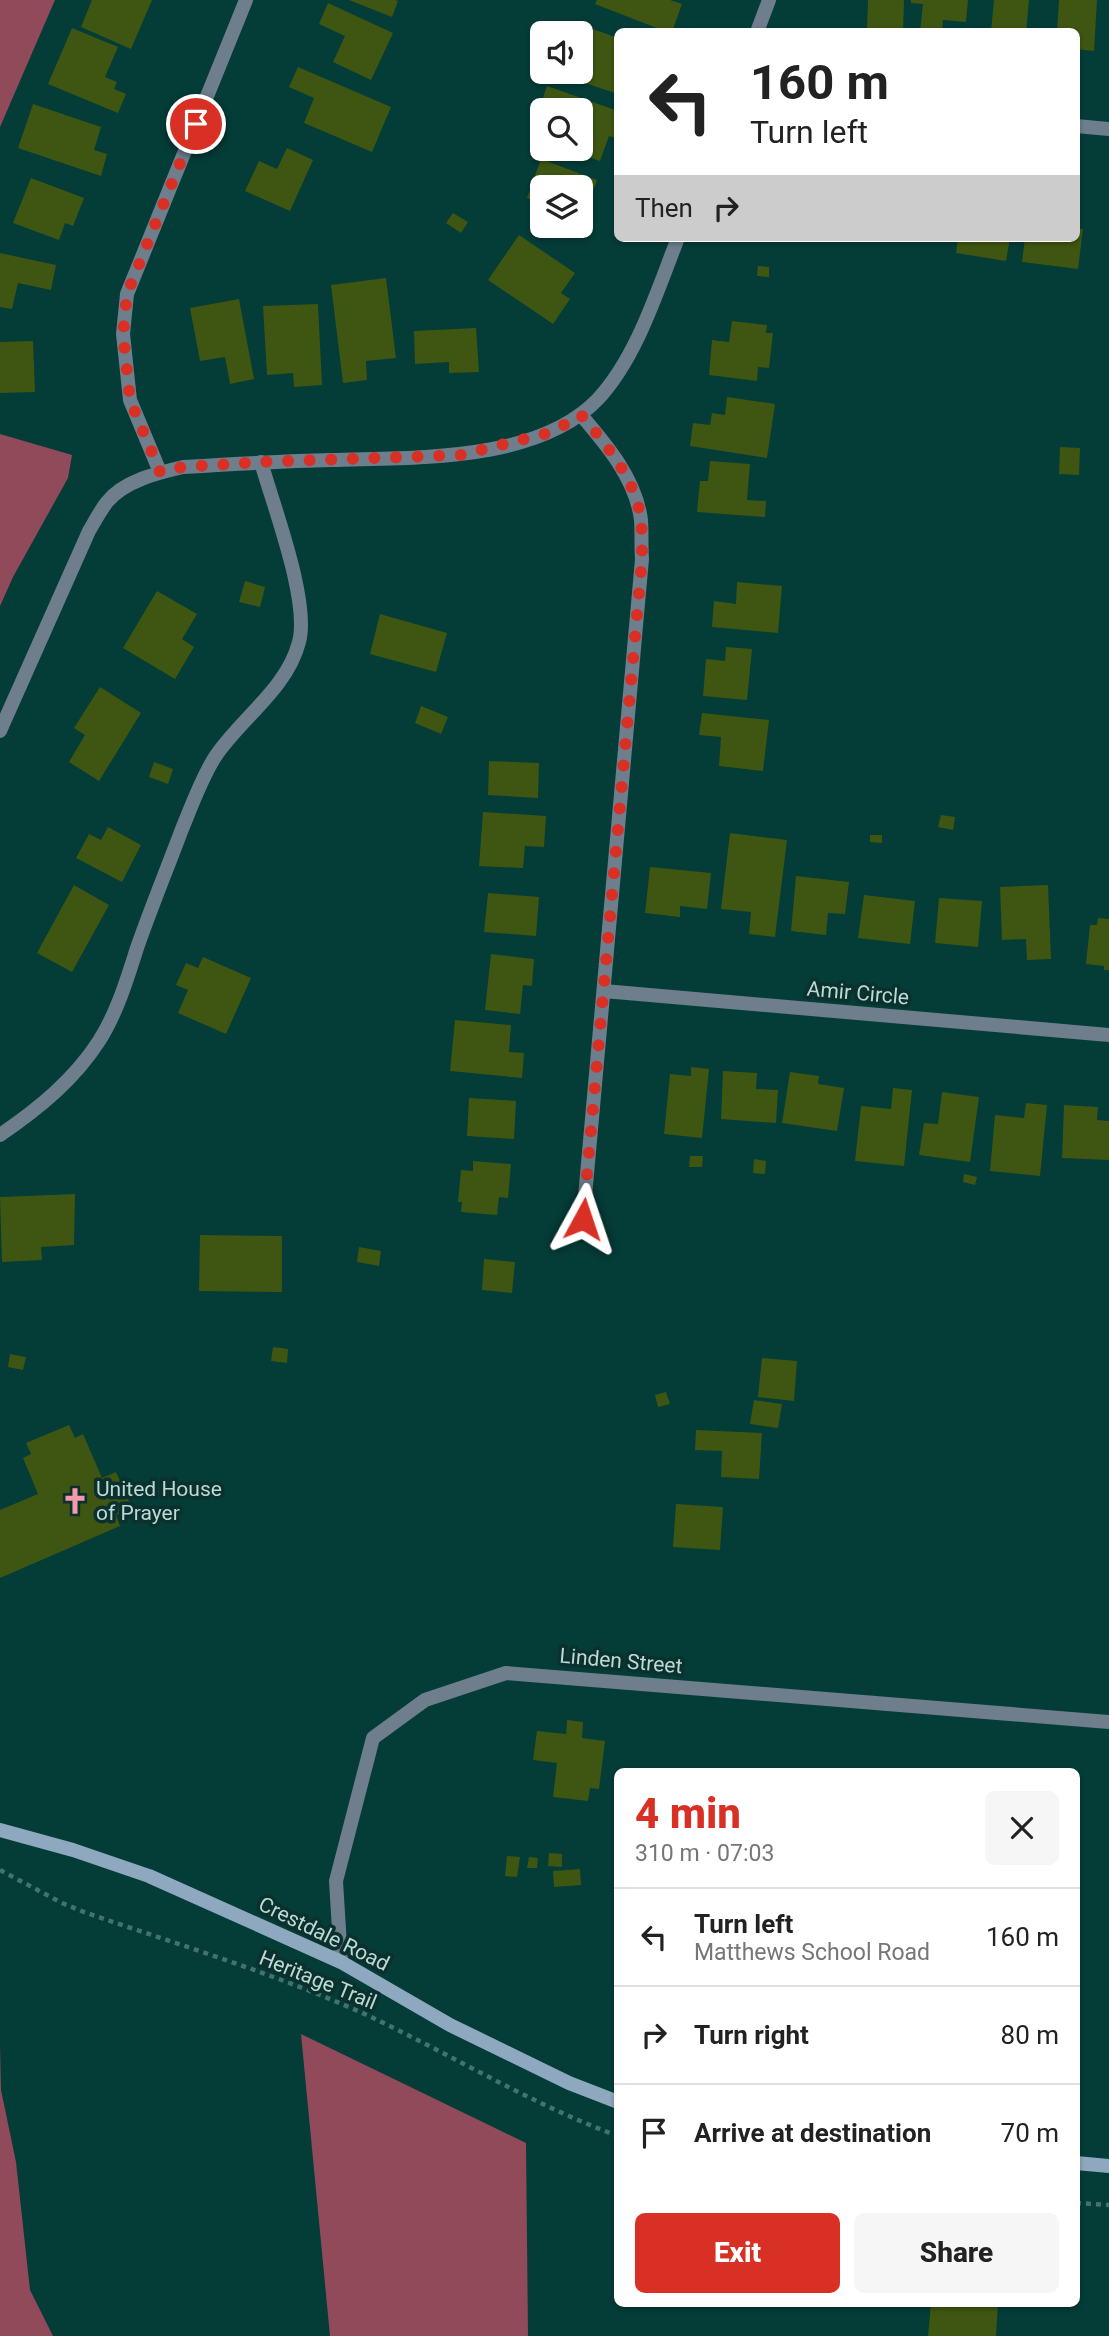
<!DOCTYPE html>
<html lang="en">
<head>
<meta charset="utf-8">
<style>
	:root { --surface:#fff; --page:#f6f6f6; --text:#222; --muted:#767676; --line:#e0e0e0; --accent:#d93025 }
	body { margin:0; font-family:Roboto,sans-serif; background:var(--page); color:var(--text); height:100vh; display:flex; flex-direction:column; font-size:26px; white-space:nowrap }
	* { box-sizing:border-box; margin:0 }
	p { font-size:23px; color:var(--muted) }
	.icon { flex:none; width:38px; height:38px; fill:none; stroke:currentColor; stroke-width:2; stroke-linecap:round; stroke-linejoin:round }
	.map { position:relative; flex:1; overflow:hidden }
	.drawer { position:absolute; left:614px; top:1768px; width:466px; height:539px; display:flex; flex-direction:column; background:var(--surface); border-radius:10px; box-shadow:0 2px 5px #0004 }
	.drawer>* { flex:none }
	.hud { position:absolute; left:614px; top:28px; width:466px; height:214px; border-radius:10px; box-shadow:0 2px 5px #0004; background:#fff; color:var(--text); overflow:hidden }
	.controls { position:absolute; left:530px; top:21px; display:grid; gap:14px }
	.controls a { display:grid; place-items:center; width:63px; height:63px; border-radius:10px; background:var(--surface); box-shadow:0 2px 5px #0004; font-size:35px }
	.pin { position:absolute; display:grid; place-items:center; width:60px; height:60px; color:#fff; margin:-30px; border:4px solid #fff; border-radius:50%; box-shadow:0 2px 7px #0007 }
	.me { position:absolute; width:77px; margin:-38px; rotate:5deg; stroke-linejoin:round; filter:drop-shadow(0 0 5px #0008) }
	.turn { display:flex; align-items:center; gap:24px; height:147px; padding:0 21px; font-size:32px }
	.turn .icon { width:91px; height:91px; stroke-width:2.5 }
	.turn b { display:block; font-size:49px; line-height:60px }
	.then { display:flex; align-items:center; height:66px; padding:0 21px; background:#0003; gap:14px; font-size:26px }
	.round { display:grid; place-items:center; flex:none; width:74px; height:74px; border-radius:10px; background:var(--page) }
	.overview { display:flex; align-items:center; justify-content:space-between; height:119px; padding:0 21px }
	h1 { font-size:42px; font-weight:800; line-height:52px; color:var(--accent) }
	.button { display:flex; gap:14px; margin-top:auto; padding:14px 21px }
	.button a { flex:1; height:80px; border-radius:10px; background:var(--accent); color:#fff; font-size:28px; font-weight:800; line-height:80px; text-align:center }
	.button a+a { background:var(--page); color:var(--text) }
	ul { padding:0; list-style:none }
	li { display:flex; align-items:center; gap:21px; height:98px; padding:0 21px; border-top:2px solid var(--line) }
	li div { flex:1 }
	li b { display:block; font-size:26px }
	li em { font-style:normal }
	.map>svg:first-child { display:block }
</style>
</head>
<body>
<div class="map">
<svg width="1109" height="2336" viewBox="0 0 1109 2336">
	<rect width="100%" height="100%" fill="#043c38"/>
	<path fill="#914a5a" d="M0,0h55l-55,127z
		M0,434l72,21 -4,23 -55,99 -13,29z
		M301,2034l225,109 2,193h-198z
		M0,2045l1,45 15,72 14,128 23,46h-53z"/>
	<path fill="#3e5611" d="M92,0h60l-21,49 -50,-22z
		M349,0h46l3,1 -6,16z
		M597,0h73l12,4 -10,28h-5l-72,-28z
		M868,0h36l-1,32 -36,-3z
		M911,0h57l-2,22 -23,-2 -1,12h-22l3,-28 -12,-1z
		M994,0h35l-3,32h-35z
		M1059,0h38l-3,51 -18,-2v-17h-19z
		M328,3l65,30 -22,47 -38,-18 12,-26 -26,-12z
		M72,28l46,19 -13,30 12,5 -3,7 12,5 -8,19 -70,-29z
		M590,28l28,10v56l-45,-15 2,-7h6v-17z
		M298,67l93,40 -19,45 -68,-29 10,-25 -25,-11z
		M547,86l71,25v28l-9,-3 -9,25 -34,-12h15v-39h-39v31l-12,-5z
		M33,104l68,23 -7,23 13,4 -6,22 -83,-28z
		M287,148l26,12 -23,51 -45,-20 14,-30 18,8z
		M541,159l56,21 -13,38 -3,-1v-30h-39v31l-9,-3 5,-12 -11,-5z
		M31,178l53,20 -11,28 -8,-3 -6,17 -46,-17z
		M453,213l15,9 -7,11 -15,-10z
		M1076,229h7l-5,40 -56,-7 3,-24h51z
		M519,235l56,38 -14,20 9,6 -17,25 -65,-44z
		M958,238h52l-4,23 -50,-8z
		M0,253l56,12 -5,25 -33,-7 -6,26 -12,-2z
		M758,266l11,1v10l-12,-1z
		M386,278l10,80 -30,3 1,19 -24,3 -12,-98z
		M239,299l15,80 -24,5 -5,-27 -25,4 -10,-53z
		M318,304l4,81 -28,2 -1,-14 -26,2 -4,-69z
		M732,321l35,4 -1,8h7l-4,35 -11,-1 -1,14 -48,-6 3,-35 17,2z
		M476,328l3,44 -30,1v-11l-34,2 -1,-33z
		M33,341l2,51 -35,1v-51z
		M727,397l48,7 -8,54 -77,-12 3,-23 17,2 2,-12 13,2z
		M1060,447l20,1 -1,27 -20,-1z
		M710,461l40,3 -3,36 19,1 -1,16 -68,-5 3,-31h8z
		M245,581l20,6 -5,20 -21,-5z
		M737,582l45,4 -4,47 -66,-6 2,-26 22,3z
		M157,591l40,23 -15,25 12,8 -19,32 -52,-31z
		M380,614l67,19 -11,39 -66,-18z
		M726,647l26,2 -5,51 -44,-4 3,-37 19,2z
		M100,687l41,26 -42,68 -30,-19 16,-27 -11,-7z
		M421,706l27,11 -7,17 -26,-11z
		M702,713l67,7 -6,51 -44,-5 2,-29 -22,-2z
		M489,761l50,2 -1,35 -50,-3z
		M154,762l19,7 -5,15 -19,-7z
		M483,812l63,4 -2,31 -19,-1 -2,22 -44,-2z
		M941,815l14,2 -2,13 -15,-3z
		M108,827l33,18 -19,37 -46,-24 13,-24 12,6z
		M730,833l57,7 -12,97 -26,-3 2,-22 -30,-3z
		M870,835h12v8l-12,-1z
		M650,867l61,6 -4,36 -27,-3v11l-35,-4z
		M796,876l53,6 -4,32 -17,-1 -2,22 -35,-4z
		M74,885l35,20 -37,67 -35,-19z
		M1048,885l3,74 -24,1 -1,-21 -24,1 -2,-53z
		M488,893l51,4 -3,39 -52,-4z
		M864,895l51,6 -5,43 -52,-6z
		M939,898l43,3 -4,46 -43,-4z
		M1098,918l11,1v51h-5v-4l-18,-2 4,-39h7z
		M491,954l43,5 -2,27 -9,-1 -3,29 -35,-4z
		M203,957l48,21 -25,56 -48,-21 10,-23 -12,-5 10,-22 12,5z
		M455,1020l56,5 -2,27 15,1 -2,25 -72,-7z
		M691,1067l18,2 -7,69 -38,-4 6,-60 21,2z
		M723,1071l34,2 -1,16 22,1 -2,33 -55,-4z
		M790,1072l29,4 -1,8 26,4 -7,43 -55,-8z
		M893,1088l19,2 -8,76 -49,-5 6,-55 30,3z
		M942,1092l37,5 -9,65 -51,-7 5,-32 14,1z
		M469,1098l47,3 -2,38 -47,-3z
		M1026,1103l21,2 -7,71 -50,-5 5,-56 29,3z
		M1064,1105l34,2 -1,13 12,1v39l-47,-2z
		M690,1156h13l-1,11h-13z
		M754,1159l12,2 -1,13 -12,-1z
		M473,1161l38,3 -3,34 -9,-1 -2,18 -36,-3 1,-10h-4l3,-32 12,1z
		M964,1174l13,3 -2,8 -12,-3z
		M75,1194l-1,51 -33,2 1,13 -40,2 -2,-65z
		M200,1235l82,1v56l-83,-1z
		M359,1247l22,4 -2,15 -22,-4z
		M484,1259l31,3 -3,31 -30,-3z
		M273,1347l15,2 -1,14 -16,-2z
		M10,1354l16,3 -3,13 -15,-3z
		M762,1358l35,3 -3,40 -36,-4z
		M666,1392l4,12 -12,3 -3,-12z
		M754,1400l28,4 -4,24 -28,-4z
		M69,1425l6,13 8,-4 19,44 14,-6 16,36 -16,7 4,11 -120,52v-68l38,-16 -15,-36 8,-4 -5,-11z
		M696,1430l66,3 -3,46 -38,-2 1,-26 -27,-1z
		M676,1504l47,3 -3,43 -47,-3z
		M567,1720l16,2 -1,16 23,3 -6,48 -9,-1 -2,13 -35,-4 4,-34 -24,-3 4,-29 29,3z
		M549,1853l13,1v13l-14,-1z
		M507,1856l13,1 -3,20 -12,-1z
		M529,1857l9,1 -1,10h-10z
		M580,1869l1,16 -27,2 -1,-16z
		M931,2303h67l-2,33h-68z"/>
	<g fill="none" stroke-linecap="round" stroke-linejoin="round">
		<path stroke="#43736f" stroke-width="4.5" stroke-dasharray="5 5" stroke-linecap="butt" d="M0,1870l62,33 22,9c95,33 193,62 285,104 83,39 162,88 249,120
			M1076,2203l33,2"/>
		<path stroke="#6e7e8d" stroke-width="14" d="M0,1135c38,-26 74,-55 99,-94 18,-28 28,-62 38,-93 14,-40 30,-79 45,-119 10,-24 19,-50 33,-72 26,-39 72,-68 84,-115 11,-41 -26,-137 -38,-180"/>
		<path stroke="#6e7e8d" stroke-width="14" d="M757,32l12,-32
			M1076,126l33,3
			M581,415c25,29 55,64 60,105 1,13 0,26 1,39l-59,660
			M160,472l-30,-72 -7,-66 4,-40 119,-294
			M0,731l89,-200c6,-10 11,-20 18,-29 17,-21 50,-29 76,-35 49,-3 99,-6 148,-7 82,-3 206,3 267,-61 39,-42 59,-108 80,-161
			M604,991l505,44
			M341,1962l-5,-81 37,-143 52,-38 81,-27 603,49"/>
		<path stroke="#8ea8c0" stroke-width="14" d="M0,1830l73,20 76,26 192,86 109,63 119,58 49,19
			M1076,2163l33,3"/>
	</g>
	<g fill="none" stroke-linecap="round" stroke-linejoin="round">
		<path stroke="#d93025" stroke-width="12" stroke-dasharray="0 21.6" d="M196,124l-69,170 -4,40 7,66 30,72 23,-5 78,-5 200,-7 91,-23 29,-17c25,29 55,65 60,105 1,13 1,26 1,39l-59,660"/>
	</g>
	<defs>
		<symbol id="church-bare" viewBox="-9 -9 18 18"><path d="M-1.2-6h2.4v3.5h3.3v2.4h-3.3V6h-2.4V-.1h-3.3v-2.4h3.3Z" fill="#f39aab" stroke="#0c302d" stroke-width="2.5" paint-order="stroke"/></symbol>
	</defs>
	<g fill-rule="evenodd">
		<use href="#church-bare" x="56" y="1482" width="38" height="38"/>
	</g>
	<g text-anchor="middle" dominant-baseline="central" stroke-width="7" stroke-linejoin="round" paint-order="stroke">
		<g font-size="21" fill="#badad6" stroke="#0c302d">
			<text transform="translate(858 993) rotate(5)">Amir Circle</text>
			<text transform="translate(621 1661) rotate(5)">Linden Street</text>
			<text transform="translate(324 1934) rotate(26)">Crestdale Road</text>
			<text transform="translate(318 1980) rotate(22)">Heritage Trail</text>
		</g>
		<g font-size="21" fill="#badad6" stroke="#0c302d" text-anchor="start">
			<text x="96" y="1489">United House<tspan x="96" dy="24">of Prayer</tspan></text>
		</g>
	</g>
</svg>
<div class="controls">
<a><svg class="icon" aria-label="sound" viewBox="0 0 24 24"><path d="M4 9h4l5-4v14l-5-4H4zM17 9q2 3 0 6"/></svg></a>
<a><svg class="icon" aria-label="search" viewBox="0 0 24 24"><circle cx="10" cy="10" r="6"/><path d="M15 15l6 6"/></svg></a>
<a><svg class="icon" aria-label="layers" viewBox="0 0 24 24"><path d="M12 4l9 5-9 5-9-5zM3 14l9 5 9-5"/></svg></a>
</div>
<div class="pin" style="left:196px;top:124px;background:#d93025"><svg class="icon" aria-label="arrive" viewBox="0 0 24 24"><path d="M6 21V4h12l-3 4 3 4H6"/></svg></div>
<svg class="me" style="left:583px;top:1219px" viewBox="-20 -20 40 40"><path d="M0-17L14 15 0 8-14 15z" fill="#d93025" stroke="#fff" stroke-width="4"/></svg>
<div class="hud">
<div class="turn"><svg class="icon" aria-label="left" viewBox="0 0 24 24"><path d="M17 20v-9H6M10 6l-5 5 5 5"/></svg><div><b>160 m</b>Turn left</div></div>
<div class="then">Then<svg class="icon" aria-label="right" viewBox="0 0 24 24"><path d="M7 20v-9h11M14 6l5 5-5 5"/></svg></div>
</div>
<section class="drawer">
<div class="overview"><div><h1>4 min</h1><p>310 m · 07:03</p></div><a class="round"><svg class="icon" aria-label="close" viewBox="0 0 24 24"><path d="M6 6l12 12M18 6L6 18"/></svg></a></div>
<ul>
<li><svg class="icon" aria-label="left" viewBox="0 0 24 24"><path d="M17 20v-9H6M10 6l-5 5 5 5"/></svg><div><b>Turn left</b><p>Matthews School Road</p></div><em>160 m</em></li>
<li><svg class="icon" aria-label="right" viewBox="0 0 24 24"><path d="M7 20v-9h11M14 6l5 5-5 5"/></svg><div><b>Turn right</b></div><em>80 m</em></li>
<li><svg class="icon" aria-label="arrive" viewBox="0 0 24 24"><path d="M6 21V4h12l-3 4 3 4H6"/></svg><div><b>Arrive at destination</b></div><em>70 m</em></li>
</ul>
<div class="button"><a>Exit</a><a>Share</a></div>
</section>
</div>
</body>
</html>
